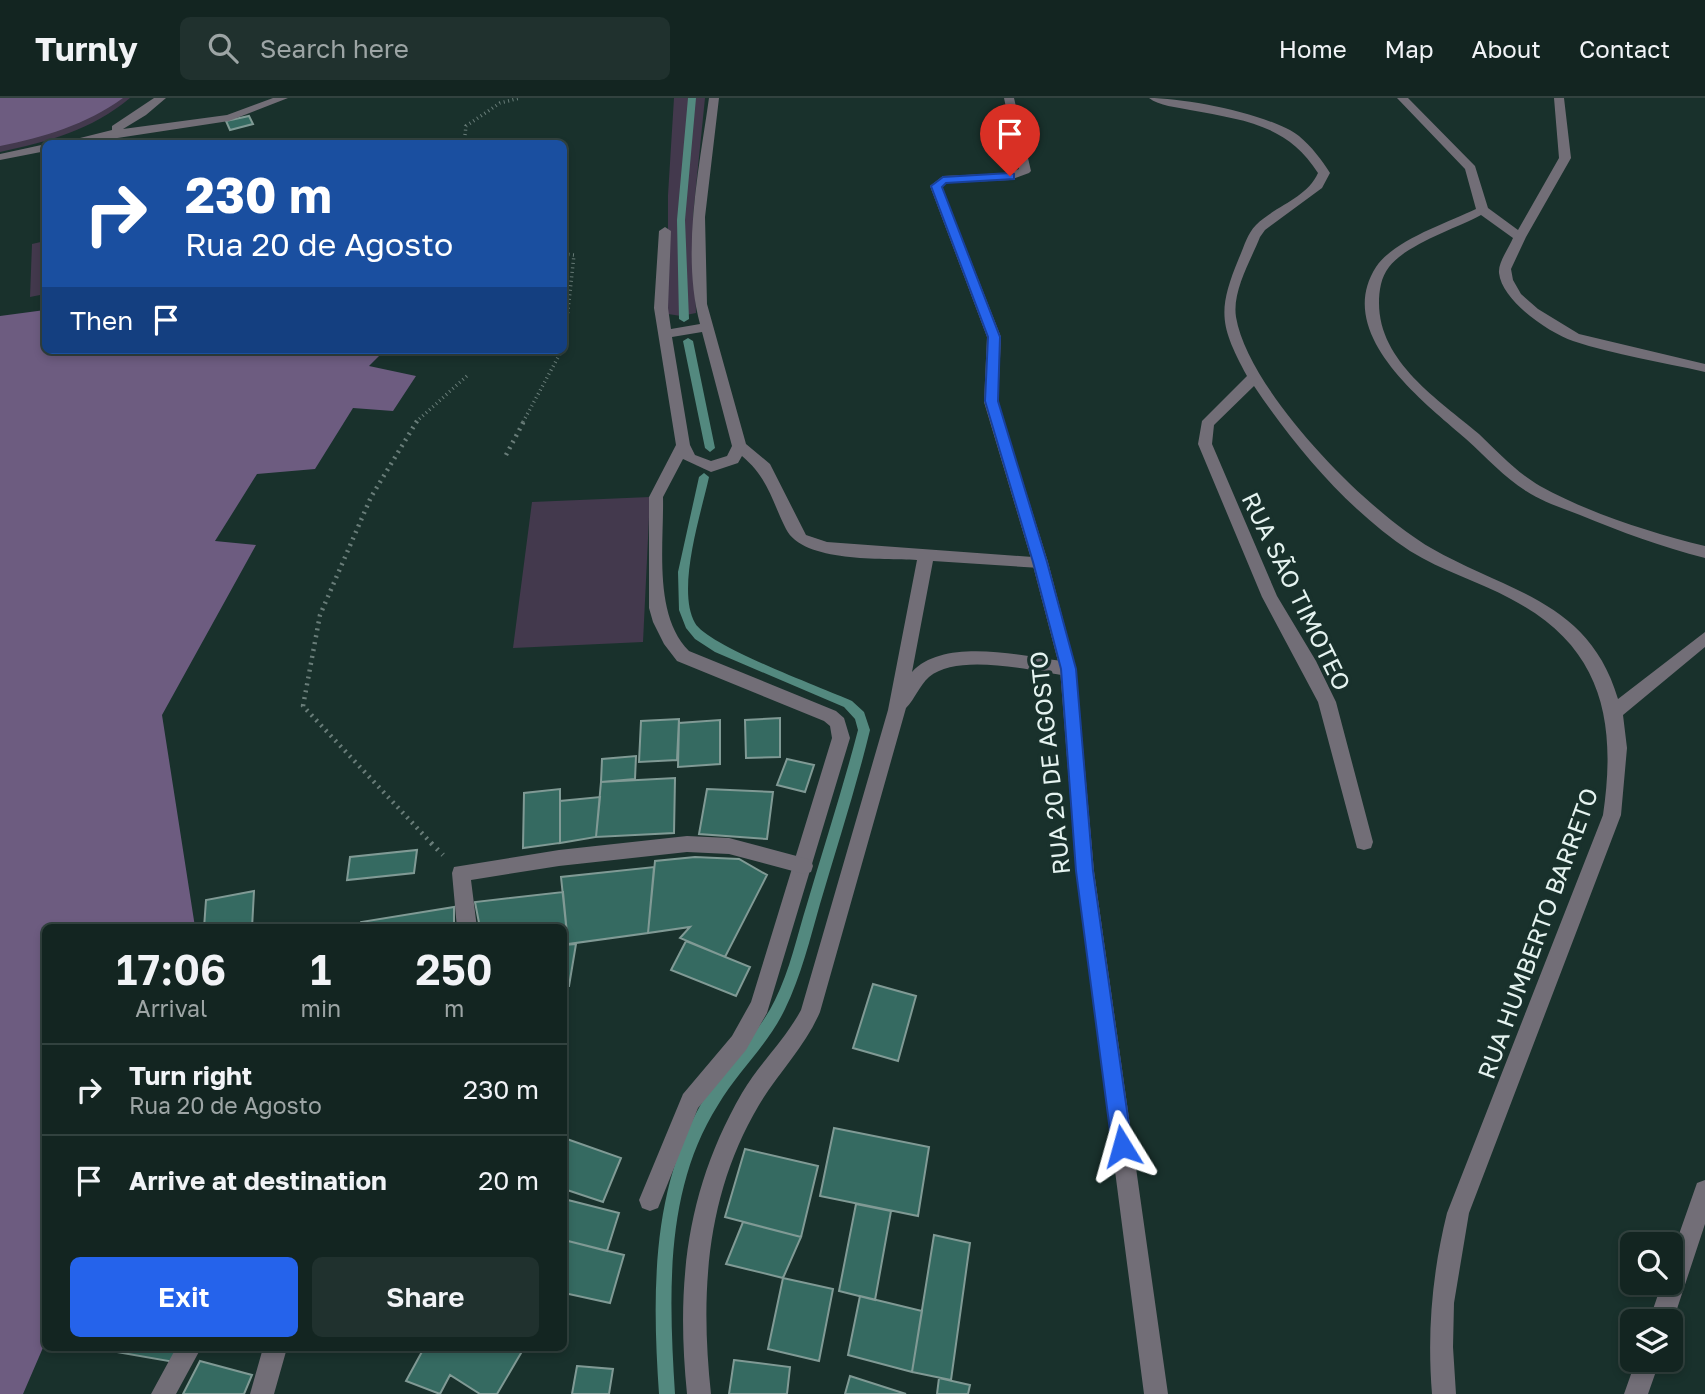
<!DOCTYPE html>
<html lang="en">
<head>
<meta charset="utf-8">
<style>
	:root { --surface:#132521; --page:#20312e; --text:#f1f3f6; --muted:#9da5a5; --line:#32423f; --accent:#2563eb }
	body { margin:0; font-family:"Golos Text",sans-serif; background:var(--page); color:var(--text); height:100vh; display:flex; flex-direction:column; font-size:26px; white-space:nowrap }
	* { box-sizing:border-box; margin:0 }
	p { font-size:23px; color:var(--muted) }
	.icon { flex:none; width:38px; height:38px; fill:none; stroke:currentColor; stroke-width:2; stroke-linecap:round; stroke-linejoin:round }
	.map { position:relative; flex:1; overflow:hidden }
	.details { position:absolute; left:42px; top:826px; width:525px; height:427px; display:flex; flex-direction:column; background:var(--surface); border-radius:10px; box-shadow:0 4px 10px #0003,0 0 0 2px var(--line) }
	.details>* { flex:none }
	.hud { position:absolute; left:42px; top:42px; width:525px; height:214px; border-radius:10px; box-shadow:0 4px 10px #0003,0 0 0 2px var(--line); background:#1a4fa0; color:#fff; overflow:hidden }
	.controls { position:absolute; left:1620px; top:1134px; display:grid; gap:14px }
	.controls a { display:grid; place-items:center; width:63px; height:63px; border-radius:10px; background:var(--surface); box-shadow:0 4px 10px #0003,0 0 0 2px var(--line); font-size:35px }
	.pin { position:absolute; display:grid; place-items:center; width:60px; height:60px; color:#fff; margin:-72px -30px; border-radius:50% 50% 50% 0; rotate:-45deg; box-shadow:0 0 7px #0007 }
	.pin .icon { rotate:45deg }
	.me { position:absolute; width:77px; margin:-38px; rotate:352deg; stroke-linejoin:round; filter:drop-shadow(0 0 5px #0008) }
	.turn { display:flex; align-items:center; gap:24px; height:147px; padding:0 28px; font-size:32px }
	.turn .icon { width:91px; height:91px; stroke-width:2.5 }
	.turn b { display:block; font-size:49px; line-height:60px }
	.then { display:flex; align-items:center; height:66px; padding:0 28px; background:#0003; gap:14px; font-size:26px }
	.eta { display:flex; justify-content:space-evenly; align-items:center; height:119px; text-align:center }
	.eta b { font-size:42px; font-weight:600; line-height:49px }
	.cta { display:flex; gap:14px; margin-top:auto; padding:14px 28px }
	.cta a { flex:1; height:80px; border-radius:10px; background:var(--accent); color:#fff; font-size:28px; font-weight:600; line-height:80px; text-align:center }
	.cta a+a { background:var(--page); color:var(--text) }
	ul { padding:0; list-style:none }
	li { display:flex; align-items:center; gap:21px; height:91px; padding:0 28px; border-top:2px solid var(--line) }
	li div { flex:1 }
	li b { display:block; font-size:26px }
	li em { font-style:normal }
	header { display:flex; align-items:center; gap:42px; box-sizing:border-box; height:98px; padding:0 35px; background:var(--surface); border-bottom:2px solid var(--line) }
	header strong { font-size:33px }
	nav { display:flex; gap:38px; margin-inline-start:auto; font-size:24px }
	.search { width:490px; height:63px; background:var(--page); display:flex; align-items:center; gap:18px; box-sizing:border-box; padding:0 24px; border-radius:10px; color:var(--muted); font-size:26px }
	.map>svg:first-child { display:block }
</style>
</head>
<body>
<header>
<strong>Turnly</strong>
<div class="search"><svg class="icon" aria-label="search" viewBox="0 0 24 24"><circle cx="10" cy="10" r="6"/><path d="M15 15l6 6"/></svg>Search here</div>
<nav><a>Home</a><a>Map</a><a>About</a><a>Contact</a></nav>
</header>
<div class="map">
<svg width="1705" height="1296" viewBox="0 0 1705 1296">
	<rect width="100%" height="100%" fill="#19312c"/>
	<path fill="#43394d" d="M0,0h130c-38,32 -83,44 -130,54z
		M674,0h31l-12,118 3,97 -15,3 -13,-2v-119z
		M45,143v53l-15,3 2,-53z
		M650,399l-7,145 -130,6 19,-146z"/>
	<path fill="#6d5c80" d="M0,0h123c-38,27 -78,39 -123,48z
		M45,212l1,40h339l-16,16 47,10 -23,35 -40,-3 -38,61 -58,5 -42,67 41,4 -94,170 33,212 -149,1 -1,415 -22,51h-23v-1078z"/>
	<g fill="none" stroke-linecap="round" stroke-linejoin="round">
		<path fill="#53897f" fill-rule="evenodd" d="M688,0h8l-11,122 4,99 -5,3 -5,-3 -2,-99z
			M688,240l5,3 22,107 -5,4 -5,-4 -22,-107z
			M704,375l5,4c-8,37 -33,112 -14,146 13,23 128,65 157,78l12,11 6,18c-14,58 -33,116 -50,174 -10,35 -19,72 -35,105 -17,36 -47,62 -67,96 -54,85 -49,192 -43,289h-16c-7,-102 -8,-210 48,-300 21,-33 51,-59 68,-94 15,-30 22,-64 32,-96 17,-58 36,-116 51,-174l-3,-11 -11,-12 -129,-55 -20,-13 -9,-11 -7,-18 -1,-38 21,-95z"/>
	</g>
	<path fill="#356a61" stroke="#809a95" stroke-width="2" d="M249,18l4,8 -23,6 -4,-9z
		M780,620v39l-34,1 -1,-38z
		M679,621l-2,41 -38,2 2,-41z
		M720,622v44l-42,3 1,-44z
		M636,658l-1,23 -34,3 1,-23z
		M787,661l27,6 -9,27 -28,-7z
		M675,680l-1,55 -78,4 5,-55z
		M560,691v54l-37,5 1,-55z
		M707,691l66,3 -6,47 -68,-5z
		M600,699l-4,40 -36,6v-42z
		M417,752l-3,23 -67,7 3,-23z
		M695,759l44,2 28,16 -42,82 -45,-19 10,-11 -42,6 7,-72z
		M654,769l-6,66 -80,11 -7,-67z
		M254,793l-2,37h-48l2,-28z
		M563,794l5,52 -4,1v-17h-84l-5,-26z
		M454,809v21h-94l1,-6z
		M686,843l64,26 -14,29 -65,-26z
		M576,846l-7,42h-5v-41z
		M873,886l43,12 -18,65 -45,-13z
		M834,1030l95,19 -11,69 -98,-20z
		M564,1040l57,20 -18,44 -39,-13z
		M745,1051l73,17 -17,71 -76,-20z
		M564,1101l55,14 -12,38 -43,-11z
		M856,1106l35,7 -16,89 -36,-9z
		M743,1124l58,15 -18,41 -57,-14z
		M934,1137l36,8 -19,137 -39,-8z
		M564,1142l60,15 -14,48 -46,-10z
		M783,1180l50,11 -14,72 -51,-12z
		M860,1198l62,15 -10,61 -64,-17z
		M94,1250h86l-6,14z
		M424,1250h100l-27,46h-17l-30,-19 -10,19 -34,-13z
		M734,1262l56,7 -3,27h-58z
		M200,1263l52,14 -8,19h-61z
		M577,1268l36,3 -4,25h-37z
		M850,1278l56,18h-61z
		M939,1280l31,7 -2,9h-31z"/>
	<g fill="none" stroke-linecap="round" stroke-linejoin="round">
		<path stroke="#697d79" stroke-width="3.5" stroke-dasharray="1 3.5" stroke-linecap="butt" d="M464,46l2,-18 34,-23 20,-5
			M564,156l10,1 -10,92
			M416,324l52,-47
			M523,324l39,-72"/>
		<path stroke="#697d79" stroke-width="4.5" stroke-dasharray="2 5" stroke-linecap="butt" d="M417,323l-46,76 -51,118 -17,91 130,139
			M506,357l18,-34"/>
		<path stroke="#697d79" stroke-width="5" stroke-dasharray="2 6" stroke-linecap="butt" d="M431,745l12,12"/>
		<path fill="#726e77" fill-rule="evenodd" d="M709,0h10l-14,119 2,87 39,140 24,20 36,71 21,7 219,16 2,4 -8,6 -107,-7 -21,111c33,-36 114,-15 156,-10l6,2 2,5 -2,5 -6,2c-35,-5 -110,-24 -139,1 -10,9 -14,22 -23,31l-86,304c-15,35 -42,61 -61,93 -53,89 -59,188 -48,289h-24c-11,-110 -1,-204 55,-301 17,-29 43,-53 59,-83l87,-300 29,-150c-34,-2 -114,3 -131,-31 -15,-30 -18,-51 -44,-73l-4,7 -27,9 -28,-13 -20,38c1,48 -10,118 26,154l147,60 8,7 6,20 -83,275 -21,37 -48,58 -40,100 -8,3 -8,-3 -3,-8 44,-106 49,-58 19,-34 81,-264 -2,-12 -6,-5 -147,-60 -13,-17 -11,-22 -4,-14v-111l27,-52 -22,-137 5,-77 6,-4 6,4 -3,77 3,21 29,-5c-19,-71 -1,-155 9,-226zM702,234l30,114 -5,10 -16,5 -16,-6 -5,-10 -18,-108z"/>
		<path fill="#726e77" fill-rule="evenodd" d="M154,0h12l-20,17 -23,14 104,-14 46,-17h15l-59,23 -151,23h-22l56,-14v-4z
			M1004,0h10l17,73 -2,2 -19,7 -64,3 -4,4 59,150 -3,65 50,160 28,107 18,202 74,523h-24l-68,-523 -16,-202 -28,-107 -48,-160 3,-65 -57,-151 13,-10 66,-3 10,-4z
			M1149,0c36,0 121,16 150,38 13,11 22,23 31,37l-8,15 -57,42 -5,7c-9,23 -28,54 -24,80 13,75 131,194 195,231 76,44 158,52 187,151l87,-67v15l-82,68 4,33 -6,67 -152,398 -15,90 -1,44 3,47h-24c-5,-62 0,-120 15,-181l156,-398c14,-95 -1,-169 -92,-216 -33,-18 -69,-28 -101,-48 -63,-42 -115,-104 -156,-165l-40,39 -2,19 65,152 39,65 20,41 37,140 -2,6 -7,2 -7,-2 -39,-146 -56,-105 -64,-153 4,-23 45,-45c-27,-50 -30,-65 -8,-118 5,-11 8,-24 17,-33 19,-19 51,-27 62,-52 -31,-49 -75,-53 -128,-63 -13,-3 -31,-4 -41,-12z
			M1397,0h11l67,68 13,42 30,22 41,-72 -5,-60h10l7,60 -45,79 -15,32 2,11 8,14 17,15 41,25 126,30v8c-43,-10 -90,-17 -132,-31 -25,-9 -71,-40 -74,-68 -1,-11 10,-25 14,-35l-32,-23c-26,14 -74,29 -92,52 -8,10 -10,24 -10,36 0,59 60,97 100,131 19,18 38,39 61,52 49,27 111,47 165,60v12c-43,-11 -84,-26 -125,-43 -18,-7 -37,-13 -54,-24 -22,-14 -40,-34 -60,-52 -42,-37 -133,-105 -90,-172 18,-27 71,-44 100,-58l-11,-40z
			M46,46v7l-46,9v-6z
			M687,738l42,2 75,20 7,2 2,6 -2,6 -7,2 -75,-20 -42,-2 -128,14 -88,14 6,48h-20l-5,-55 2,-6 105,-17z
			M1705,1082v44l-32,97 -2,3v-3h-22l13,-38h9v-26l26,-74z
			M176,1250h25l-25,46h-25z
			M263,1250h24l-13,46h-24z
			M1636,1262h24l-12,34h-24z"/>
	</g>
	<path fill="#2563eb" stroke="#184099" stroke-width="2" d="M1010,75l4,1v5l-68,4 -4,4 58,150 -2,64 49,161 29,107 17,202 39,275 -3,7 -7,3 -7,-3 -3,-7 -36,-275 -15,-202 -28,-107 -48,-161 3,-64 -57,-151 12,-9z"/>
	<g text-anchor="middle" dominant-baseline="central" stroke-width="7" stroke-linejoin="round" paint-order="stroke">
		<g font-size="24" fill="#e5f3f0" stroke="#19312c">
			<text transform="translate(1297 493) rotate(64)">RUA SÃO TIMOTEO</text>
			<text transform="translate(1049 665) rotate(-96)">RUA 20 DE AGOSTO</text>
			<text transform="translate(1537 835) rotate(-70)">RUA HUMBERTO BARRETO</text>
		</g>
	</g>
</svg>
<div class="controls">
<a><svg class="icon" aria-label="search" viewBox="0 0 24 24"><circle cx="10" cy="10" r="6"/><path d="M15 15l6 6"/></svg></a>
<a><svg class="icon" aria-label="layers" viewBox="0 0 24 24"><path d="M12 4l9 5-9 5-9-5zM3 14l9 5 9-5"/></svg></a>
</div>
<div class="pin" style="left:1010px;top:78px;background:#d93025"><svg class="icon" aria-label="arrive" viewBox="0 0 24 24"><path d="M6 21V4h12l-3 4 3 4H6"/></svg></div>
<svg class="me" style="left:1122px;top:1048px" viewBox="-20 -20 40 40"><path d="M0-17L14 15 0 8-14 15z" fill="#2563eb" stroke="#fff" stroke-width="4"/></svg>
<div class="hud">
<div class="turn"><svg class="icon" aria-label="right" viewBox="0 0 24 24"><path d="M7 20v-9h11M14 6l5 5-5 5"/></svg><div><b>230 m</b>Rua 20 de Agosto</div></div>
<div class="then">Then<svg class="icon" aria-label="arrive" viewBox="0 0 24 24"><path d="M6 21V4h12l-3 4 3 4H6"/></svg></div>
</div>
<section class="details">
<div class="eta">
<div><b>17:06</b><p>Arrival</p></div>
<div><b>1</b><p>min</p></div>
<div><b>250</b><p>m</p></div>
</div>
<ul>
<li><svg class="icon" aria-label="right" viewBox="0 0 24 24"><path d="M7 20v-9h11M14 6l5 5-5 5"/></svg><div><b>Turn right</b><p>Rua 20 de Agosto</p></div><em>230 m</em></li>
<li><svg class="icon" aria-label="arrive" viewBox="0 0 24 24"><path d="M6 21V4h12l-3 4 3 4H6"/></svg><div><b>Arrive at destination</b></div><em>20 m</em></li>
</ul>
<div class="cta"><a>Exit</a><a>Share</a></div>
</section>
</div>
</body>
</html>
